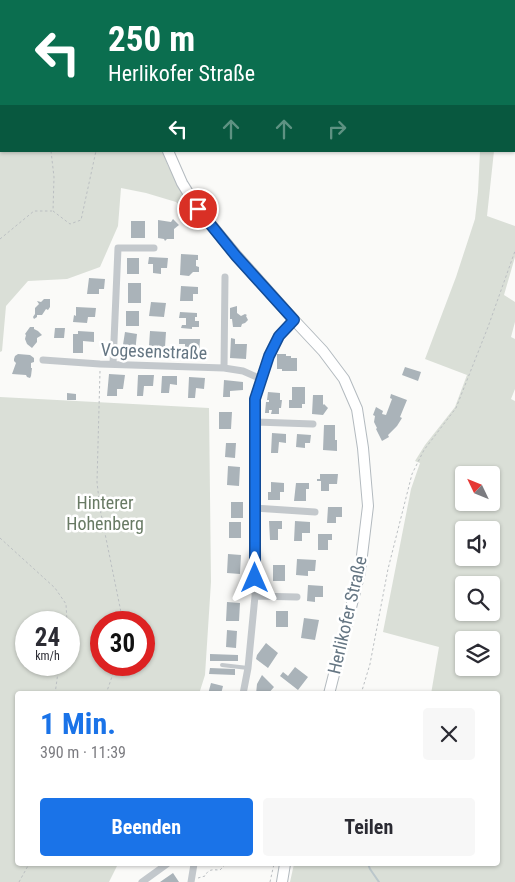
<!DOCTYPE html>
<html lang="de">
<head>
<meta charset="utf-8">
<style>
	:root { --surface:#fff; --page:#f7f7f7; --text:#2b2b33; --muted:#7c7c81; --accent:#1a73e8 }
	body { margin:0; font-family:"Roboto Condensed",sans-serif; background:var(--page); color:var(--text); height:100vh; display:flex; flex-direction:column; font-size:19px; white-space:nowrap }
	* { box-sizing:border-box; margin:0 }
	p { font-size:16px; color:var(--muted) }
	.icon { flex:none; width:28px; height:28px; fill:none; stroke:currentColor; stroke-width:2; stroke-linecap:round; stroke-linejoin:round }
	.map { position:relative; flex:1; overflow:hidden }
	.side { position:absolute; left:15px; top:691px; width:485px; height:175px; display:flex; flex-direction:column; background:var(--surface); border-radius:5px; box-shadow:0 1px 4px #0004 }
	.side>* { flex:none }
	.top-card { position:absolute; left:0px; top:0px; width:515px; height:152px; box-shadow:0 1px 4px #0004; background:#0b6e4f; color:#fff; overflow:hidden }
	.needle { width:32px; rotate:313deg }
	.buttons { position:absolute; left:455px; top:466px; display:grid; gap:10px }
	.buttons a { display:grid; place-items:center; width:45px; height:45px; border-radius:5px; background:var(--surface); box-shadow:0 1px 4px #0004; font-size:25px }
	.speed { position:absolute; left:15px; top:611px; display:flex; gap:10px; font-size:25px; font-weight:700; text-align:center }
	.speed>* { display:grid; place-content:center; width:65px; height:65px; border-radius:50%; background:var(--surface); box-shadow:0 1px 4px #0004; line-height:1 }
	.speed small { font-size:12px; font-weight:400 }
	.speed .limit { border:8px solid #d22; background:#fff; color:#111 }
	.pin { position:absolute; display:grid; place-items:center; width:42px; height:42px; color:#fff; margin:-21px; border:2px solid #fff; border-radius:50%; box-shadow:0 1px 5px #0007 }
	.me { position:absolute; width:55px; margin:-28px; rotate:0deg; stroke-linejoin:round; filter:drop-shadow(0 0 4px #0008) }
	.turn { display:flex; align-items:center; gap:18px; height:105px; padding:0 25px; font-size:22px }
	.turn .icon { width:65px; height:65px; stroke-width:2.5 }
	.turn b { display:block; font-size:35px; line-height:42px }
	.lanes { display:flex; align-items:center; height:48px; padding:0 25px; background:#0003; justify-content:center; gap:25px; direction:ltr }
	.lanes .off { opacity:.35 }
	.round { display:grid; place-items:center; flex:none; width:52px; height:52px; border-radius:5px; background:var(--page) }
	.head { display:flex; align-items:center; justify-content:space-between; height:85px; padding:0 25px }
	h1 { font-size:30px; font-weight:700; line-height:38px; color:var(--accent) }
	.action { display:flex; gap:10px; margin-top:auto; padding:10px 25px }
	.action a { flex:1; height:58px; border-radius:5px; background:var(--accent); color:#fff; font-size:20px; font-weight:700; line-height:58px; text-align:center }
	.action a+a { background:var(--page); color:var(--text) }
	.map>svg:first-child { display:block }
</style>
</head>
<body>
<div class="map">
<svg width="515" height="882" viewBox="0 0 515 882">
	<rect width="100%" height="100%" fill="#fafaf8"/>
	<path fill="#dadfd7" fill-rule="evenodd" d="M0,0h151v1h-150v150h162l5,15 24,41 -6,3 -10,-8 -30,-9 -25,-5 -3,38 -18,41 -33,12 -39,2 -22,25 -4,45 -2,1z
		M480,151h14l-7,65 28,10v31l-11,38 11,7v20l-4,15 4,2v50l-4,10 4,2v481h-225l4,-18h204v-170h-67l8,-47 -56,-15 28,-143 9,-26 -5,-2 10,-16 30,-38 12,-32 -42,-16 31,-82 19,-58 3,-27zM464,475h27v27h-27zM464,530h27v28h-27zM464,585h27v27h-27zM464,640h27v28h-27z
		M0,397l209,11 2,174 -6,93 -6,19h-181v170h100l-9,18h-109zM26,622h43v43h-43zM101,622h43v43h-43z"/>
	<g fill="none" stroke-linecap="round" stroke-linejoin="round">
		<path stroke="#bbc7cb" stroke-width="2" d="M368,864l2,5 9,13"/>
	</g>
	<path fill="#aab3b9" d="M173,219l6,6 -5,4v10h-7l-2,2 -1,-2 -6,-1v-18l13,2z
		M131,221h14v17h-14z
		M181,254l17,1v5h-2v6l3,1v5h-6l-4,4 -9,-1z
		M149,257l19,1 -1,10h-6v6l-8,-1v-9h-5z
		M127,258h12v16h-12z
		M89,278l16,1 -1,10h-5v5h-12z
		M128,283h13v20h-13z
		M181,286l17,1v7h-5v7h-13z
		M44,299h6v8l-2,3 -2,-1 -4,6h-5v2l-3,2 -1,-2 2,-3v-6l4,-4 -2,-3 4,1z
		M151,302l15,1 -2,14 -15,-1z
		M237,306v7l4,3 4,-2 2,1 -1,1 2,4 -3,3 -3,1 -1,3h-8l-1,-8h-2v-11z
		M76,307l20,1 -1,9h-7l-1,6 -14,-1 1,-7 2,1z
		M126,311h13v15h-13z
		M180,312l17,1v4h-2v4h4v6h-7v2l-11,-1 1,-3h4v-7h-7z
		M30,327h4v2l4,2 4,4 -5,3v4l-5,6 -5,-4 -2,-5 1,-4 -1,-1z
		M55,328h10l-1,10h-10z
		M78,331l16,1v10l-11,-1v12h-10v-19h5z
		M150,331l16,1 -1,15 -16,-1z
		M125,332l12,2 -2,18 -13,-1z
		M231,338l4,1v5h12l-1,15 -16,-1z
		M179,339h21l-1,15 -18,1v-4l4,1v-8h-6z
		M173,347l7,1v6l-7,-1z
		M18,354l12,1 4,3v4l-3,1v5h1l-1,8 -1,2 -3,-1 -1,-2 -14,-1 4,-11 -2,-2v-2l1,-3z
		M277,354h9v2h5v2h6v13h-15v-2h-5z
		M405,367l16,5 -3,9 -16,-6z
		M109,374l16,1 -2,14h-6v7h-10z
		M138,375h16l-1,11h-9l-1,10h-6z
		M162,376h15v9l-7,-1 -1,9h-8z
		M189,377l16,1 -1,11 -8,-1 -1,10h-7z
		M224,380l19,2v8l-13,1v6h-7z
		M292,387h13v17h-3v4h-13v-8h3z
		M268,392l12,1v7h2l-1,8h-2v6h-8l1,-4h-3v3h-4l1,-11h3v-2h-2z
		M67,393l9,1v6h-9z
		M391,394l16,6 -7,17 2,1 -5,8 -9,9 1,2 -7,4 -6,-12 1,-1 -3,-6 1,-6 -2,-1 3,-8 7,4 -1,3 4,1 6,-16 -2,-1z
		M313,395h10v10l1,-1 4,4 -5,7 -11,-1z
		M219,412h13l-1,17h-12z
		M324,425h11v15h2v11l-14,-1z
		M272,433l14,1v9l-7,-1 -1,11h-7z
		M297,434l14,1 -1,8h-5v5l-9,-1z
		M226,443h10l-1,15 -10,-1z
		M228,466l12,1 -1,19 -12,-1z
		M320,474h18l-1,10h-8v7h-8v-10h-4v-2h3z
		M271,482l13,1v9h-4v8h-12v-8h3z
		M296,483h13v6h-3v12h-12z
		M231,502h12v16h-12z
		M328,507h14v10h-6v6h-9z
		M269,521h13v8h-4v11h-8z
		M295,521l15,1v11h-8v8h-8z
		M229,522h12v16h-12z
		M318,534h14v6h-4v10h-10z
		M228,554l13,1 -1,19 -13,-1z
		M297,559l19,1 -1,11h-7v5l-12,-1z
		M273,565h12v16h-12z
		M308,585l15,1v11h-8v5l-8,-1z
		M227,602l13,1 -1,18h-13z
		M276,611h12v16h-12z
		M304,618l15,2 -4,20 -14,-2z
		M227,630l10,1 -1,17 -10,-1z
		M266,643l12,10 -10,15 -12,-9 1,-4z
		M210,654l28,1v6h-28z
		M295,667l13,10 -10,13 -18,-14 3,-4 5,4z
		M210,668l25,1v6l-26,-1z
		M262,675l12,12 -6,7h-12l1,-10z
		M211,683l12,3 -2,8h-13z
		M173,873l6,9h-19z"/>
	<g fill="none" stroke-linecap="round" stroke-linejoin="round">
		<defs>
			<path id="secondary" d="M157,1v-1
				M168,151l14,32 16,26 39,47 57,64 29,31 21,28 13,30 6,39 5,58 -8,66 -31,122
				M282,882l3,-18"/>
		</defs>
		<use href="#secondary" stroke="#b3babf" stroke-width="12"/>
		<path stroke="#bbbfc2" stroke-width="1" stroke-dasharray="2.5 2.5" stroke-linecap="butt" d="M502,0l1,1
			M2,1v-1
			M514,13l1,2
			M0,24l1,-14
			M0,57l1,2
			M51,151l3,26 -1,34 17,13 11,-4 15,-69
			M0,239l34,-28h18
			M100,371l-3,111 3,27 23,113
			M0,538l55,50 11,16 1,18
			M55,694l4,-29
			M106,694l10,-29
			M361,694l9,-30 18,-95 24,-95 12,-24 32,-42 32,-81 27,-76
			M198,878l7,-2c4,-8 8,-6 15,-6l6,-6
			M19,882l10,-18
			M270,882l4,-18"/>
		<path stroke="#c3c8cc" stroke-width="4" d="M222,665l26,3"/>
		<path stroke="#c3c8cc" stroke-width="7" d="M43,360l57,4 124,4 19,3 18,8
			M113,364l5,-116h36
			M224,368l1,-91
			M256,422l57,2
			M254,508l61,4
			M255,596l42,1
			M243,694l5,-26 7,-72v-197l14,-43 10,-20 15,-16
			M142,882l25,-18
			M191,882l3,-18"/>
		<use href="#secondary" stroke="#fff" stroke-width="10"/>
	</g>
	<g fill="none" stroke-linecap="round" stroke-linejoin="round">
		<defs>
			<path id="route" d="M198,209l38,47 58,64 -15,16 -10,20 -14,43v179"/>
		</defs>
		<use href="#route" stroke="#114b97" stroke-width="12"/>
		<use href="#route" stroke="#1a73e8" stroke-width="9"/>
	</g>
	<g text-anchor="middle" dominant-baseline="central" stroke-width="5" stroke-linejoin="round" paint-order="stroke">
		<g font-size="18" fill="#657683" stroke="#fff">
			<text transform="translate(154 351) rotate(2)">Vogesenstraße</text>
			<text transform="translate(347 615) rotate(-77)">Herlikofer Straße</text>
		</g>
		<g font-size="18" fill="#687a64" stroke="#fff">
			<text x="105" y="502">Hinterer<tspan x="105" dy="21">Hohenberg</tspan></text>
		</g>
	</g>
</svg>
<div class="buttons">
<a><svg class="needle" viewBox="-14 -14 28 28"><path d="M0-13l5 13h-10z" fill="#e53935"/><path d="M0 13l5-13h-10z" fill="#7c7c81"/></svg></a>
<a><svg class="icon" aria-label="sound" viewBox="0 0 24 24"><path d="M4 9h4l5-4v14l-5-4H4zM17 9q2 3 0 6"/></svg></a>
<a><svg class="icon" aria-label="search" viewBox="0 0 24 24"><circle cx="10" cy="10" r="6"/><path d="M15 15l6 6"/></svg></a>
<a><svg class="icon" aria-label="layers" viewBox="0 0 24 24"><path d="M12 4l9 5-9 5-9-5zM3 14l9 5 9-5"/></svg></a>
</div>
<div class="speed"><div>24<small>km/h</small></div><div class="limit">30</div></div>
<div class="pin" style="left:198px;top:209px;background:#d93025"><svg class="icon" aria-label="arrive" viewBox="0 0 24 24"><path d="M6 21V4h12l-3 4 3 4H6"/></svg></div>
<svg class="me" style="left:255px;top:578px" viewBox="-20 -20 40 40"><path d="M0-17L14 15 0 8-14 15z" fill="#1a73e8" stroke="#fff" stroke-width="4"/></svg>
<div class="top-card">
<div class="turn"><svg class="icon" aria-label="left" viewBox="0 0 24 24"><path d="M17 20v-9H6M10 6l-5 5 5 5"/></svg><div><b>250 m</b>Herlikofer Straße</div></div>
<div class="lanes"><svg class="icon" aria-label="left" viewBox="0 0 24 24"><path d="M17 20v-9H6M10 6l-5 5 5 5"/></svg><svg class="icon off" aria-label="ahead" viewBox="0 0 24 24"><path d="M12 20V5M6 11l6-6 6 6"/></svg><svg class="icon off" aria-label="ahead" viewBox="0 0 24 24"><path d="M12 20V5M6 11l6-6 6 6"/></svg><svg class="icon off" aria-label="right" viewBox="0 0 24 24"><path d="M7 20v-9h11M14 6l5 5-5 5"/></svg></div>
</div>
<section class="side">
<div class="head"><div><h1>1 Min.</h1><p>390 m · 11:39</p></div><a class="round"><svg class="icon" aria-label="close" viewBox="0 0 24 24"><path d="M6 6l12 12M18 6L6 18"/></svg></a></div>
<div class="action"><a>Beenden</a><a>Teilen</a></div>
</section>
</div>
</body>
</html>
